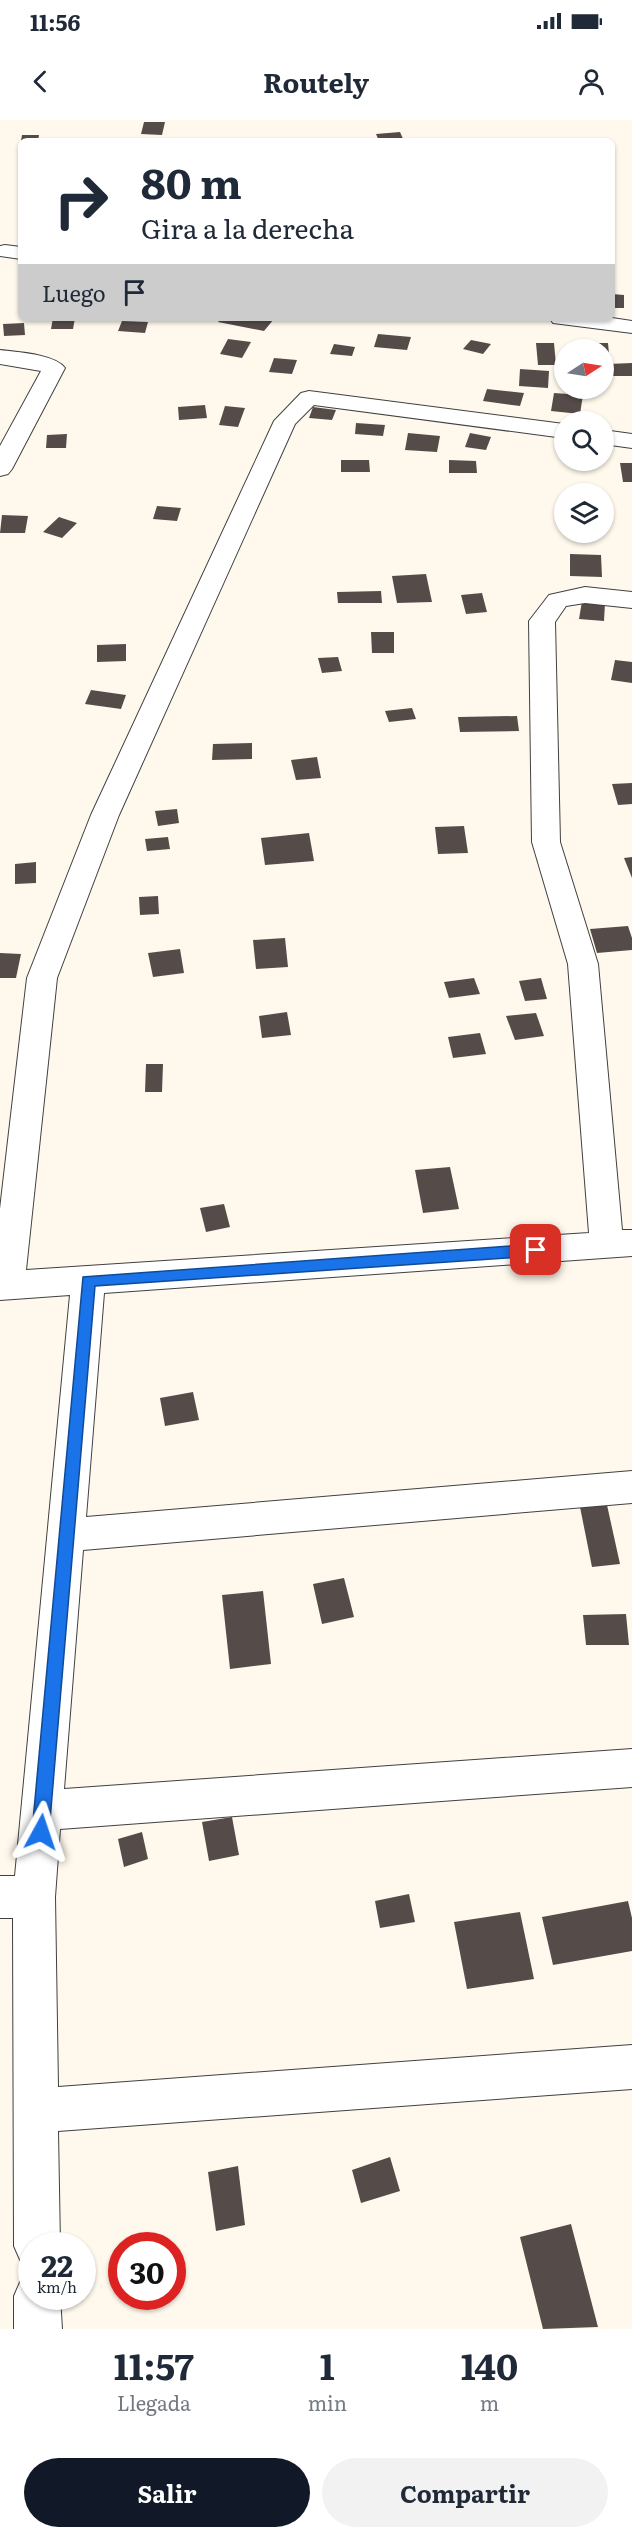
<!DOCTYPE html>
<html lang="es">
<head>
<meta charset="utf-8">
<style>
	:root { --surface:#fff; --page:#f2f2f3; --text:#1f2937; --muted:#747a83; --accent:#111827 }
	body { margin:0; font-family:Literata,serif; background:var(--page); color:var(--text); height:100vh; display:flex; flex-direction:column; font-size:22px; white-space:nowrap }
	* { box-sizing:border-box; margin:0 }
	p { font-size:20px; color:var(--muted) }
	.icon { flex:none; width:33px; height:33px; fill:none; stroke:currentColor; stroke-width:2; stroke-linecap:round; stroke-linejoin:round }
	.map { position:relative; height:2209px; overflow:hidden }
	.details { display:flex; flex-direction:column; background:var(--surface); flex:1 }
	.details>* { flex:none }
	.guide { position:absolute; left:18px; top:18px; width:597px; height:183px; border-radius:9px; box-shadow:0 2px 4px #0004; background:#fff; color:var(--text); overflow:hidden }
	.needle { width:39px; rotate:78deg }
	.tools { position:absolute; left:554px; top:219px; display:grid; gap:12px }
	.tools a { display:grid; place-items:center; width:60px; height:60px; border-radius:50%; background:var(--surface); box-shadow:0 2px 4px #0004; font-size:30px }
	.speed { position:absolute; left:18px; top:2112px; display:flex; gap:12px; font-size:30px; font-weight:700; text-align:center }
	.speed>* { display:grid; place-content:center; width:78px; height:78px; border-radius:50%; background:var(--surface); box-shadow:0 2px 4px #0004; line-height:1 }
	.speed small { font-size:15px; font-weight:400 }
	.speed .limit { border:9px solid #d22; background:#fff; color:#111 }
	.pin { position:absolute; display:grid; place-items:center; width:51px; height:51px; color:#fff; margin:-26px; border-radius:12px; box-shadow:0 3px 9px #0006 }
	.me { position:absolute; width:66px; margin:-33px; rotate:5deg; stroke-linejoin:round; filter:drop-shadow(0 0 4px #0008) }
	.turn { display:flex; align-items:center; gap:21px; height:126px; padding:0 24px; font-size:27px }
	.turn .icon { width:78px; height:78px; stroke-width:2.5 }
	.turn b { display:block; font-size:42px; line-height:51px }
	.then { display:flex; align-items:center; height:57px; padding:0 24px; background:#0003; gap:12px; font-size:22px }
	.eta { display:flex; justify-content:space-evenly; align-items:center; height:102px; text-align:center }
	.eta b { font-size:36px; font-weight:700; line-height:42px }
	.button { display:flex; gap:12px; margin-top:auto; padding:12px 24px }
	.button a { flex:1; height:69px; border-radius:36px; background:var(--accent); color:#fff; font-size:24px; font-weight:700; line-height:69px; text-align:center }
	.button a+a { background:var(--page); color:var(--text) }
	.status { display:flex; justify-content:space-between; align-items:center; height:42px; padding:0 30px; background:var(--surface); direction:ltr }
	.status svg { height:16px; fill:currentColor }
	header { display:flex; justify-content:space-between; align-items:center; height:78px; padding:0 24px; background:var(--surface); font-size:27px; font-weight:700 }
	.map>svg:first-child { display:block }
</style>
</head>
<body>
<div class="status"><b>11:56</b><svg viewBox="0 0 49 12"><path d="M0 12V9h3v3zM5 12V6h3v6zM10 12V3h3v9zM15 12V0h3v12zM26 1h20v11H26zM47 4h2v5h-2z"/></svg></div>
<header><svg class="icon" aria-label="back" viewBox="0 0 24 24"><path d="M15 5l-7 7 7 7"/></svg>Routely<svg class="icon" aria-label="person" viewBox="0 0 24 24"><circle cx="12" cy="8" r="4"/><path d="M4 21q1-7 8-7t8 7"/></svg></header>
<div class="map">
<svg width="632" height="2209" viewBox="0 0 632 2209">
	<rect width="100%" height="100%" fill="#fff9ed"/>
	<path fill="#554c49" d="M144,2h21l-3,13 -21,-1z
		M400,12l4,9h-25l-3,-7z
		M22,15h17l-1,6h-17z
		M612,174l12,1v13h-12z
		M53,198h22l-2,11h-22z
		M221,198h50l3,1 -10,12 -46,-9z
		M122,201l26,1 -3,11 -27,-2z
		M24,203l1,12 -21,1 -1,-12z
		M378,214l33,3 -4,13 -33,-3z
		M228,219l23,3 -9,16 -22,-4z
		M471,220l20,4 -8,10 -20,-5z
		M536,223h18l2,22h-18z
		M592,223h16l1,11h-6v-4h-11z
		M334,224l21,3 -3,9 -22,-2z
		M274,238l23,2 -5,14 -23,-2z
		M632,243v13h-19l-5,-12z
		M520,249l29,2 -1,17 -29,-2z
		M487,269l37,4 -4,13 -37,-5z
		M554,273l29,2 -3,19 -29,-3z
		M205,285l2,13 -28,2 -1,-13z
		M225,286l20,2 -7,19 -19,-2z
		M313,287l23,3 -4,10 -23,-2z
		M356,303l29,2 -2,11 -28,-2z
		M408,313l32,3 -3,16 -32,-2z
		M470,313l21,4 -5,13 -21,-3z
		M67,314l-1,14h-20l1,-13z
		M341,340h28l1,12h-29z
		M449,340l27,1 1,12h-28z
		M620,343h12v19h-9z
		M157,386l24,2 -4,13 -24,-2z
		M2,395l26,1 -3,17h-25z
		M59,397l18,6 -15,15 -19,-6z
		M570,434l31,1 1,22 -32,-1z
		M426,454l6,28 -35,1 -5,-27z
		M381,471l1,12h-44l-1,-11z
		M482,473l5,19 -21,2 -5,-19z
		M582,481l23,2 -1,18 -25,-2z
		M371,512h23v21h-22z
		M126,524v17l-29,1v-17z
		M338,537l4,14 -20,2 -4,-15z
		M615,540l17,2v21l-21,-3z
		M91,570l35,5 -5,14 -36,-5z
		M412,588l4,11 -27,3 -4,-11z
		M517,596l2,15 -59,1 -2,-15z
		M252,623v16l-40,1 1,-16z
		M317,637l4,21 -25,2 -5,-20z
		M632,663v21l-14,1 -6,-21z
		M177,689l2,14 -21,3 -3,-15z
		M464,706l4,27 -30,1 -3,-27z
		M309,713l5,28 -49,4 -4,-27z
		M168,717l2,12 -23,2 -2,-12z
		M632,737v21l-8,-20z
		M36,742v21l-21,1v-20z
		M158,776l1,18 -19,1 -1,-18z
		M628,806l4,12v12l-35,3 -7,-24z
		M285,818l3,29 -32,2 -3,-29z
		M180,829l4,24 -31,4 -5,-24z
		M0,833l21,1 -5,24h-16z
		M474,858l6,16 -31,4 -5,-16z
		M541,858l6,21 -22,2 -6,-20z
		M287,892l4,23 -29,3 -3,-22z
		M536,893l8,23 -29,4 -9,-24z
		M480,913l6,21 -33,4 -5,-21z
		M146,944h17l-1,28h-17z
		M450,1047l9,42 -36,4 -8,-43z
		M224,1084l6,23 -24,5 -6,-24z
		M193,1272l6,28 -34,6 -5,-28z
		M607,1385l13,59 -28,3 -12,-60z
		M344,1458l10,39 -32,7 -9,-40z
		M263,1471l8,73 -41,5 -8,-74z
		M626,1494l3,31h-43l-3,-30z
		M232,1697l7,38 -30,6 -7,-39z
		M142,1712l6,27 -24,8 -6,-28z
		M409,1774l6,28 -35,6 -5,-27z
		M628,1781l4,17v33l-79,14 -11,-48z
		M520,1792l14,67 -67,10 -13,-67z
		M390,2037l10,34 -39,12 -9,-33z
		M238,2046l7,59 -29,6 -8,-59z
		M571,2104l27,103 -55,2 -23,-92z"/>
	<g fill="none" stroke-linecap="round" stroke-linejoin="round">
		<defs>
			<path id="minor" d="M5,125l16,2v12l-21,-3v-10z
				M550,198h62l20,3v12l-71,-9 -8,-1z
				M0,230c16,2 55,4 65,18l-53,101 -4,5 -8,2v-30l41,-75 -41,-7z
				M309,271l255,33v14l-250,-33 -19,19 -176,391 -62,163 -31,292 563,-37 -21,-269 -36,-122 -3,-221 20,-26 36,-8 47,5v16l-47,-5 -19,3 -11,16 5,220 38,122 24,266h10v26l-528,37 -18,224 546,-46v32l-549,47 -19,239 568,-40v38l-572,42 -5,68 3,190 574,-42v44l-574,42 2,115h-28v21l-11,-5 -7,-16 -1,-328h-13v-42h15l55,-581 -70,5v-91l27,-231 64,-163 183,-394 27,-28z
				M603,310l29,4v14l-29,-4z
				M32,2155v21h28l2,33h-48v-33l7,-16z"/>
		</defs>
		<use href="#minor" stroke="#404040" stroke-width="2"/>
		<use href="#minor" fill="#fff" fill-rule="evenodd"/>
	</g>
	<path fill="#1a73e8" stroke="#114b97" stroke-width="1.5" d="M536,1124l7,6 -7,6 -441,30 -46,546 -2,6 -6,2 -6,-2 -3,-6 51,-555z"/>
</svg>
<div class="tools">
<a><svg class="needle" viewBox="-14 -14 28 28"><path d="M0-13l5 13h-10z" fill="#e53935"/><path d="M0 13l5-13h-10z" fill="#747a83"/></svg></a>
<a><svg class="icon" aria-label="search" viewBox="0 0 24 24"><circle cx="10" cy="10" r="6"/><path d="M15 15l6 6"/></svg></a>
<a><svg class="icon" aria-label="layers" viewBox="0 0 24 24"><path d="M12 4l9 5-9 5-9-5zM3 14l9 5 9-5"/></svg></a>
</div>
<div class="speed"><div>22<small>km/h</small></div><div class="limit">30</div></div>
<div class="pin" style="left:536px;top:1130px;background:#d93025"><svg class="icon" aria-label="arrive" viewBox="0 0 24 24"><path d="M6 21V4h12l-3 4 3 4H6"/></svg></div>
<svg class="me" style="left:41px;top:1712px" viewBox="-20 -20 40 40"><path d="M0-17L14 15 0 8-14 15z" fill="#1a73e8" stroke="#fff" stroke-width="4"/></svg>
<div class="guide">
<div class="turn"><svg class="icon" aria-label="right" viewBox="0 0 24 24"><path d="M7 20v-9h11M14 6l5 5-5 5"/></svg><div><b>80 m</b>Gira a la derecha</div></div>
<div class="then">Luego<svg class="icon" aria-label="arrive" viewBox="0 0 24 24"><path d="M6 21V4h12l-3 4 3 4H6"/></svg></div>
</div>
</div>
<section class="details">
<div class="eta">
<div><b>11:57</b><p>Llegada</p></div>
<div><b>1</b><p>min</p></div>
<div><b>140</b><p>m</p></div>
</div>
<div class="button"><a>Salir</a><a>Compartir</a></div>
</section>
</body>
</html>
